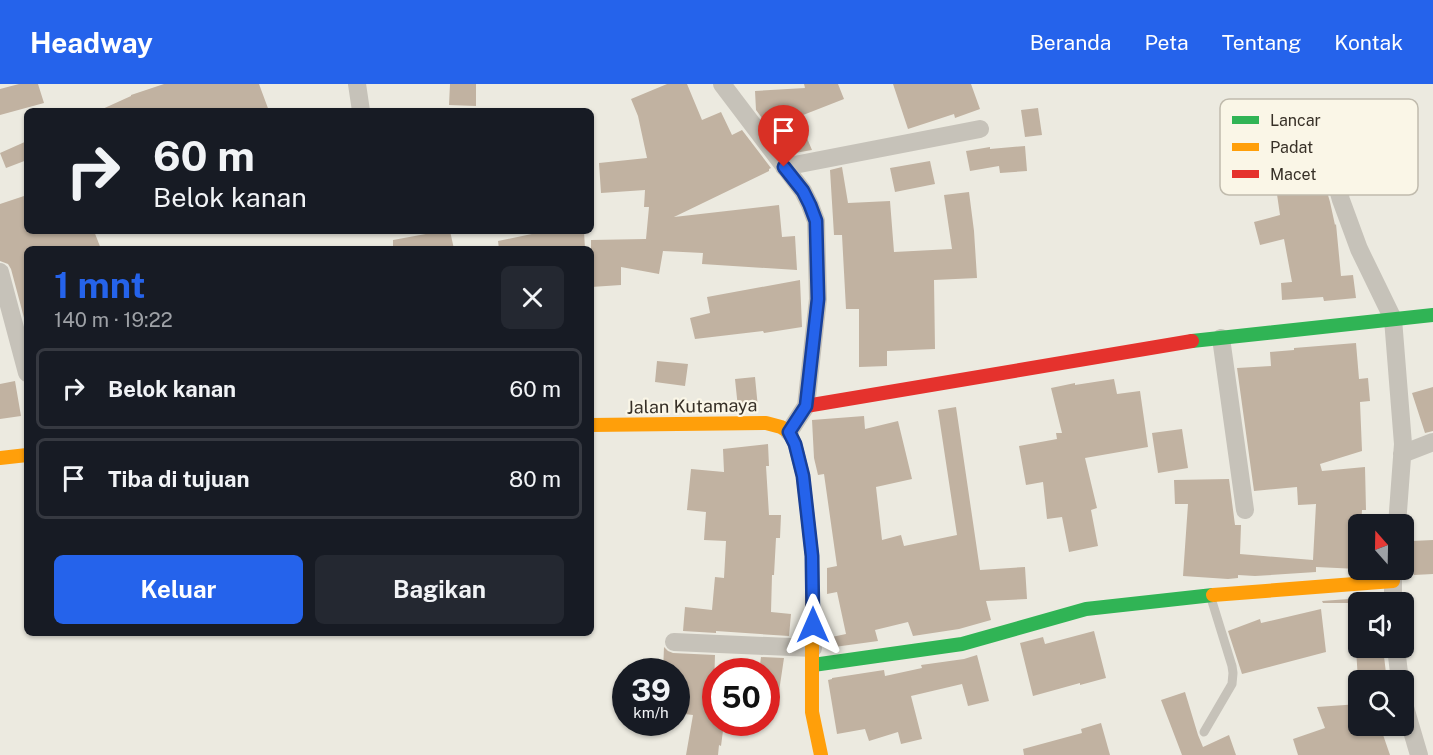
<!DOCTYPE html>
<html lang="id">
<head>
<meta charset="utf-8">
<style>
	:root { --surface:#171b24; --page:#242831; --text:#f1f3f6; --muted:#9ea1a6; --line:#363941; --accent:#2563eb }
	body { margin:0; font-family:"Public Sans",sans-serif; background:var(--page); color:var(--text); height:100vh; display:flex; flex-direction:column; font-size:22px; white-space:nowrap }
	* { box-sizing:border-box; margin:0 }
	p { font-size:20px; color:var(--muted) }
	.icon { flex:none; width:33px; height:33px; fill:none; stroke:currentColor; stroke-width:2; stroke-linecap:round; stroke-linejoin:round }
	.map { position:relative; flex:1; overflow:hidden }
	.side { position:absolute; left:24px; top:162px; width:570px; height:390px; display:flex; flex-direction:column; background:var(--surface); border-radius:9px; box-shadow:0 2px 4px #0004 }
	.side>* { flex:none }
	.banner { position:absolute; left:24px; top:24px; width:570px; height:126px; border-radius:9px; box-shadow:0 2px 4px #0004; background:#171b24; color:var(--text); overflow:hidden }
	.needle { width:39px; rotate:340deg }
	.fabs { position:absolute; left:1348px; top:430px; display:grid; gap:12px }
	.fabs a { display:grid; place-items:center; width:66px; height:66px; border-radius:9px; background:var(--surface); box-shadow:0 2px 4px #0004; font-size:30px }
	.speed { position:absolute; left:612px; top:574px; display:flex; gap:12px; font-size:30px; font-weight:700; text-align:center }
	.speed>* { display:grid; place-content:center; width:78px; height:78px; border-radius:50%; background:var(--surface); box-shadow:0 2px 4px #0004; line-height:1 }
	.speed small { font-size:15px; font-weight:400 }
	.speed .limit { border:9px solid #d22; background:#fff; color:#111 }
	.pin { position:absolute; display:grid; place-items:center; width:51px; height:51px; color:#fff; margin:-62px -26px; border-radius:50% 50% 50% 0; rotate:-45deg; box-shadow:0 0 6px #0007 }
	.pin .icon { rotate:45deg }
	.me { position:absolute; width:66px; margin:-33px; rotate:0deg; stroke-linejoin:round; filter:drop-shadow(0 0 4px #0008) }
	.turn { display:flex; align-items:center; gap:21px; height:126px; padding:0 30px; font-size:27px }
	.turn .icon { width:78px; height:78px; stroke-width:2.5 }
	.turn b { display:block; font-size:42px; line-height:51px }
	.round { display:grid; place-items:center; flex:none; width:63px; height:63px; border-radius:9px; background:var(--page) }
	.headline { display:flex; align-items:center; justify-content:space-between; height:102px; padding:0 30px }
	h1 { font-size:36px; font-weight:700; line-height:45px; color:var(--accent) }
	.action { display:flex; gap:12px; margin-top:auto; padding:12px 30px }
	.action a { flex:1; height:69px; border-radius:9px; background:var(--accent); color:#fff; font-size:24px; font-weight:700; line-height:69px; text-align:center }
	.action a+a { background:var(--page); color:var(--text) }
	ul { padding:0; list-style:none }
	li { display:flex; align-items:center; gap:18px; height:81px; margin:0 12px 9px; padding:0 18px; border:3px solid var(--line); border-radius:9px }
	li div { flex:1 }
	li b { display:block; font-size:22px }
	li em { font-style:normal }
	header { display:flex; align-items:center; gap:36px; box-sizing:border-box; height:84px; padding:0 30px; background:var(--accent); color:#fff }
	header strong { font-size:28px }
	nav { display:flex; gap:33px; margin-inline-start:auto; font-size:21px }
	.map>svg:first-child { display:block }
</style>
</head>
<body>
<header>
<strong>Headway</strong>
<nav><a>Beranda</a><a>Peta</a><a>Tentang</a><a>Kontak</a></nav>
</header>
<div class="map">
<svg width="1433" height="671" viewBox="0 0 1433 671">
	<rect width="100%" height="100%" fill="#eceae0"/>
	<path fill="#c1b2a1" d="M19,0h19l6,19 -44,12v-26z
		M164,0h95l10,27h-171l33,-15v-1z
		M450,0h26v22l-27,-1z
		M667,0h20l15,36 19,-8 11,23 10,-5 29,38 -2,1v2l-95,46 105,-12 3,32 13,-1 2,34 -95,-6 1,-11 -40,-2 -4,23 -38,-7v18l-30,2v-47l55,-1 3,-32h-5l1,-17 -44,3 -2,-30 48,-5 -9,-42 -7,-17z
		M804,0h34l6,15 -46,18 14,33 -23,4 -33,-44 -1,-19 50,-3z
		M893,0h78l9,25 -25,9 -1,-4 -46,15z
		M1309,15l3,15 -4,5v6l22,77 5,23 1,-1 5,52 12,-1 3,23 -32,3 -1,-4 -41,3 -1,-17 11,-1 -8,-43 -24,6 -6,-23 26,-7 -11,-76h-2l-5,-33z
		M1038,24l4,27 -17,2 -4,-27z
		M27,57v19l-21,8 -6,-15z
		M1025,62l2,25 -27,2 -1,-7 -29,5 -4,-20 24,-4v2z
		M930,77l5,23 -40,8 -5,-24z
		M842,83l6,36 42,-2 4,51 58,-3 -8,-54 25,-3 5,39 3,47 -43,2 1,69 -48,2v15l-28,1v-58h-13l-4,-74h-8l-4,-65z
		M27,111v36h67l7,18h-74v80l-16,-60 -3,-5 -8,-3v-57z
		M442,147h8l4,18h-61v-9z
		M546,147h38l1,18h-86l-1,-8z
		M800,196l2,47 -38,6 -1,-2 -68,8 -5,-21 20,-5 -3,-16z
		M1356,259l3,36 9,-1 2,23 -10,1 2,49 -42,13 2,7 43,-4 1,43h-4l-1,15h-2l-1,44 -42,-2v5l-61,4 -17,-1v3l-10,1 -45,-3 5,-72h-13l-1,-24 55,-1 6,46h6l-1,29 73,6 3,-56 -18,1 -1,-18 -43,4 -17,-123 34,-2 -1,-14 24,-2v-2z
		M657,277l31,3 -3,22 -30,-4z
		M755,293l3,31h-20l-3,-29z
		M1114,295l3,15 23,-3 8,56 -63,11 12,50 -6,2 7,36 -29,6 -7,-35 -15,2 -4,-37 -17,3 -7,-39 38,-7 -1,-6h6l-11,-45 24,-5v2z
		M15,297l6,35 -21,3v-35z
		M1433,303v44l-8,2 -13,-40z
		M956,323l24,163 45,-3 2,32 -41,2 5,19 -32,9 -46,7 -5,-14 -33,8 3,11 -51,7v-10l19,-4 -9,-42 -10,2v-26l10,-2 -13,-92 -6,1 -4,-17 -2,-38 52,-4 1,13 33,-8 14,58 -36,8 6,53 19,-5 3,11 53,-11 -19,-125z
		M1182,345l6,39 -30,5 -6,-40z
		M768,360l1,22h-3l3,49h12l-1,23h-4l-2,37h-2l-1,37 20,2 -2,22 -73,-5v2l-33,-2 2,-24 27,3 3,-33 9,1 2,-37 -22,-1 2,-28 -19,-2 4,-41 33,3 -1,-23z
		M1433,456v34l-19,1 -2,-34z
		M1375,513l1,6h-53l-1,-2z
		M1321,525l5,43 -84,22 -14,-43 32,-12 1,4z
		M1094,547l12,47 -26,7v-2l-47,13 -13,-53 23,-6 2,7z
		M664,563l4,4 5,2 42,2 -2,65h3v3h8l-3,23 -2,-1 -1,10h-32l7,-40 -17,-2v-41h-13z
		M1356,564h27l3,25 -4,1 1,7h-25z
		M977,571l12,46 -21,5 -6,-22 -51,12 11,43 -21,5 -3,-12 -29,9 -4,-12 -28,5 -9,-54 4,-1v-1l52,-8 1,6 37,-8 -1,-3 43,-6z
		M761,573l23,1 -7,47h-11v-33h-7z
		M1185,608l13,43 5,12 26,-12 7,20h-54l-21,-55z
		M1359,620v22h21l10,29h-92l-5,-16 32,-11 -8,-21z
		M1101,639l9,32h-86l-1,-6 59,-16 -1,-4z"/>
	<g fill="none" stroke-linecap="round" stroke-linejoin="round">
		<path stroke="#c6c2b9" stroke-width="9" d="M1204,648l28,-48 1,-11 -1,-7 -21,-68"/>
		<path stroke="#c6c2b9" stroke-width="18" d="M357,0l4,27
			M722,0l81,107 7,14 6,16 2,78 -12,107 -17,26
			M1319,38l22,78 18,49 34,70 10,125 -6,81
			M784,83l196,-38
			M0,188l27,101
			M1221,254l24,172
			M1402,370l31,-12
			M1393,519v-33
			M674,558l139,6
			M1396,564l4,33
			M1404,620l15,51"/>
		<path stroke="#30b455" stroke-width="14" d="M1192,257l241,-26
			M813,581l149,-21 124,-35 127,-14"/>
		<path stroke="#ff9f0a" stroke-width="14" d="M591,341l175,-2 15,4 8,5 6,12 8,32 9,80v156l9,43
			M0,374l27,-3
			M1213,511l180,-14"/>
		<path stroke="#e5322d" stroke-width="14" d="M806,322l386,-65"/>
	</g>
	<g fill="none" stroke-linecap="round" stroke-linejoin="round">
		<defs>
			<path id="route" d="M784,83l19,24 7,14 6,16 2,78 -12,107 -17,26 6,12 8,32 9,80 1,69"/>
		</defs>
		<use href="#route" stroke="#184099" stroke-width="15"/>
		<use href="#route" stroke="#2563eb" stroke-width="10"/>
	</g>
	<g text-anchor="middle" dominant-baseline="central" stroke-width="4.5" stroke-linejoin="round" paint-order="stroke">
		<g font-size="18" fill="#373027" stroke="#faf6e7">
			<text transform="translate(692 322) rotate(-1)">Jalan Kutamaya</text>
		</g>
	</g>
	<rect x="1220" y="15" width="198" height="96" rx="9" fill="#faf6e7" stroke="#c0bbad" stroke-width="1.5"/>
	<rect x="1232" y="32" width="27" height="8" fill="#30b455"/>
	<rect x="1232" y="59" width="27" height="8" fill="#ff9f0a"/>
	<rect x="1232" y="86" width="27" height="8" fill="#e5322d"/>
	<g font-size="16" fill="#373027">
		<text x="1270" y="42">Lancar</text>
		<text x="1270" y="69">Padat</text>
		<text x="1270" y="96">Macet</text>
	</g>
</svg>
<div class="fabs">
<a><svg class="needle" viewBox="-14 -14 28 28"><path d="M0-13l5 13h-10z" fill="#e53935"/><path d="M0 13l5-13h-10z" fill="#9ea1a6"/></svg></a>
<a><svg class="icon" aria-label="sound" viewBox="0 0 24 24"><path d="M4 9h4l5-4v14l-5-4H4zM17 9q2 3 0 6"/></svg></a>
<a><svg class="icon" aria-label="search" viewBox="0 0 24 24"><circle cx="10" cy="10" r="6"/><path d="M15 15l6 6"/></svg></a>
</div>
<div class="speed"><div>39<small>km/h</small></div><div class="limit">50</div></div>
<div class="pin" style="left:784px;top:83px;background:#d93025"><svg class="icon" aria-label="arrive" viewBox="0 0 24 24"><path d="M6 21V4h12l-3 4 3 4H6"/></svg></div>
<svg class="me" style="left:813px;top:541px" viewBox="-20 -20 40 40"><path d="M0-17L14 15 0 8-14 15z" fill="#2563eb" stroke="#fff" stroke-width="4"/></svg>
<div class="banner">
<div class="turn"><svg class="icon" aria-label="right" viewBox="0 0 24 24"><path d="M7 20v-9h11M14 6l5 5-5 5"/></svg><div><b>60 m</b>Belok kanan</div></div>
</div>
<section class="side">
<div class="headline"><div><h1>1 mnt</h1><p>140 m · 19:22</p></div><a class="round"><svg class="icon" aria-label="close" viewBox="0 0 24 24"><path d="M6 6l12 12M18 6L6 18"/></svg></a></div>
<ul>
<li><svg class="icon" aria-label="right" viewBox="0 0 24 24"><path d="M7 20v-9h11M14 6l5 5-5 5"/></svg><div><b>Belok kanan</b></div><em>60 m</em></li>
<li><svg class="icon" aria-label="arrive" viewBox="0 0 24 24"><path d="M6 21V4h12l-3 4 3 4H6"/></svg><div><b>Tiba di tujuan</b></div><em>80 m</em></li>
</ul>
<div class="action"><a>Keluar</a><a>Bagikan</a></div>
</section>
</div>
</body>
</html>
